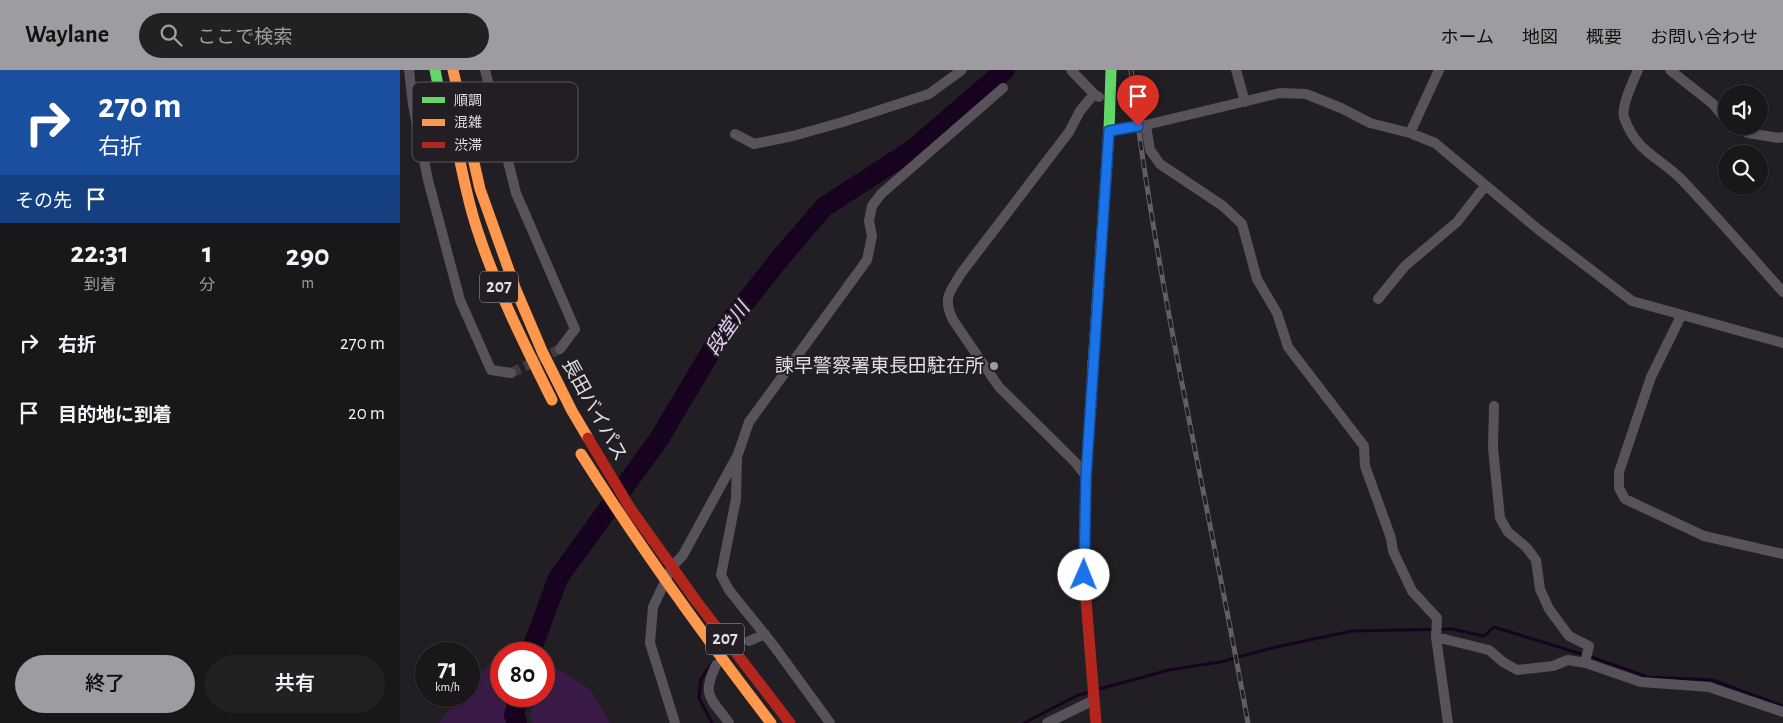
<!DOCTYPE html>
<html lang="ja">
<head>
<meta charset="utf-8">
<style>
	:root { --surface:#19171a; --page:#222023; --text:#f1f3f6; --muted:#9f9fa2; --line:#373639; --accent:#9e9ca0 }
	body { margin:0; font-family:"Alegreya Sans","Noto Sans JP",sans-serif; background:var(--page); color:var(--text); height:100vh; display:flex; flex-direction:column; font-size:19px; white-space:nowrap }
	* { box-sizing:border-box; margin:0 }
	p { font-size:16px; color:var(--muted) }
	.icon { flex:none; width:28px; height:28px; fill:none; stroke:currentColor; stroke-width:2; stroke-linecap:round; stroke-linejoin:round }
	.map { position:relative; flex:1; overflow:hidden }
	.sheet { display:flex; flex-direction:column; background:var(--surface); width:400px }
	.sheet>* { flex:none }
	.hud { background:#1a4fa0; color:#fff; overflow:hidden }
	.buttons { position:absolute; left:1318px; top:15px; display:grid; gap:10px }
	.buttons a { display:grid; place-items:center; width:50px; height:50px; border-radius:50%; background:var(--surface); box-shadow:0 1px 4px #0004,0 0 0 1px var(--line); font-size:25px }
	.speed { position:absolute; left:15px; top:572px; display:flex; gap:10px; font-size:25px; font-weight:700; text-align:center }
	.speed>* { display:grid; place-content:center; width:65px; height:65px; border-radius:50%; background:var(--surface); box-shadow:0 1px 4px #0004,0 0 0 1px var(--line); line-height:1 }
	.speed small { font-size:12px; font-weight:400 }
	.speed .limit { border:8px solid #d22; background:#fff; color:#111 }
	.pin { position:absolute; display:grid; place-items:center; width:42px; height:42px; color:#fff; margin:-51px -21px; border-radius:50% 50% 50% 0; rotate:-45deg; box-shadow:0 0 5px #0007 }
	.pin .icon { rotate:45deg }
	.me { position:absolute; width:55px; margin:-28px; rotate:1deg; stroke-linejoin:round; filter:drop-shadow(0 0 4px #0008) }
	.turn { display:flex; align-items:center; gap:18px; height:105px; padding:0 15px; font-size:22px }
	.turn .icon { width:65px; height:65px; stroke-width:2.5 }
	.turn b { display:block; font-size:35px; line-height:42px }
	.then { display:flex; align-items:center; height:48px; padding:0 15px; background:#0003; gap:10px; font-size:19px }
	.eta { display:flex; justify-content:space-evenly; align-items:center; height:85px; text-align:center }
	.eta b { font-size:30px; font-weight:600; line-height:35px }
	.button { display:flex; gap:10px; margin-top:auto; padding:10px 15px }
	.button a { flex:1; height:58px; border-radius:30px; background:var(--accent); color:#111; font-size:20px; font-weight:600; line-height:58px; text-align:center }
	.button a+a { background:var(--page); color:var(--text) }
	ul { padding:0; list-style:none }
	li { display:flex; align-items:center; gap:15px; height:70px; padding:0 15px }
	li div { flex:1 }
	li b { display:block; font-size:19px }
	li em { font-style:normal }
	header { display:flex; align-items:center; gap:30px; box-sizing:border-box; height:70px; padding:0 25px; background:var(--accent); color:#111 }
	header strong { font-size:24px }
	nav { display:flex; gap:28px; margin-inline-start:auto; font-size:18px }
	.search { width:350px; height:45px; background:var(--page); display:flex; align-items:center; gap:12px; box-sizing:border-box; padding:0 18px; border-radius:28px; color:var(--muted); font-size:19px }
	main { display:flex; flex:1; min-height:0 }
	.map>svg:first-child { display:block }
</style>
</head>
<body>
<header>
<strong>Waylane</strong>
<div class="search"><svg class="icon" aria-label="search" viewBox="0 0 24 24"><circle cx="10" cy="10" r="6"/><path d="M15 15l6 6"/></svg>ここで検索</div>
<nav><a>ホーム</a><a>地図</a><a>概要</a><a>お問い合わせ</a></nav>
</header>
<main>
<section class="sheet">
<div class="hud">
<div class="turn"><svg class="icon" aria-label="right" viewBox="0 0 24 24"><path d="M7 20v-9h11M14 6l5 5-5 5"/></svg><div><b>270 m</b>右折</div></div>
<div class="then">その先<svg class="icon" aria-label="arrive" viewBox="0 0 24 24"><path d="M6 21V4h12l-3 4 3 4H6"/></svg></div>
</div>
<div class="eta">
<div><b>22:31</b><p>到着</p></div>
<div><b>1</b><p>分</p></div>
<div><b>290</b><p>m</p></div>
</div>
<ul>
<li><svg class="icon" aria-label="right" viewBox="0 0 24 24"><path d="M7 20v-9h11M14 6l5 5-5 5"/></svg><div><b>右折</b></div><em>270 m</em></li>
<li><svg class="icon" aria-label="arrive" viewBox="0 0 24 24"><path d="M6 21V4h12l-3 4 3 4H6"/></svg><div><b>目的地に到着</b></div><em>20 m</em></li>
</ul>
<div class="button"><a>終了</a><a>共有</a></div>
</section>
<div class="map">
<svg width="1383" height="653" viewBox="0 0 1383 653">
	<rect width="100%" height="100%" fill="#211f23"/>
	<path fill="#3a1b47" d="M108,572l14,12h-21v42h13l-5,27h-70l22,-27h8v-8z
		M148,592l43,28 19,33h-78l-2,-9 6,-18h8v-23z"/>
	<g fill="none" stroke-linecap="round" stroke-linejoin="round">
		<path stroke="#17031f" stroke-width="3" d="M312,593l-11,16 -2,19 13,25
			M699,619l70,-19 51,-8 56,-15 76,-16 100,-2 32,7 10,-9 100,31 54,19 64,3 71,26
			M624,653l54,-28 8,-2"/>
		<path stroke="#17031f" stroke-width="20" d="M130,584l28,-76 101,-139 66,-111 56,-71 43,-50 88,-57 93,-80
			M117,653l-3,-8 5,-19"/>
		<path stroke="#3e3c40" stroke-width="10" stroke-dasharray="10 5" stroke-linecap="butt" d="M111,303l49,-24"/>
		<path stroke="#58525b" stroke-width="10" d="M9,0l4,35 15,75 32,120 31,70 20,3
			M85,0l31,123 59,136 -15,20
			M671,0l23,24 5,3
			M836,0l9,32
			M1238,0c-5,11 -17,37 -14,47 12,36 36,40 59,64 34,36 67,74 100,111
			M1270,0l43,34 13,16
			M76,41l17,-5
			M746,55l4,25 10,14 63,42 19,18 15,55 20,34 11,34 76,99 1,20 26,72 2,13 19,40 25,27 -1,19 12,86
			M1333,56l15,7 31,5 4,-1
			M17,57l27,-8
			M709,61l37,-6 134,-32 26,1 35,14 29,15 40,10 25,10 104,87 93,71 151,42
			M1010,63l29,-63
			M335,64l19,10 39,-8 50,-14 86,-28 33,-24
			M978,229l27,-33 52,-44 28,-36
			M1281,246l-30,61 -32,95v16l6,11 79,37 79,18
			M1094,336l-1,42 7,70 8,14 18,15 10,13 4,29 9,20 20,27 20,10 -3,12v5
			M685,405l-10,-13 -76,-75 -46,-67c-11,-23 -3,-28 9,-48l107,-140 11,-21 14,-17
			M1036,567l53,13 14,12 14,8 36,-4 15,-6 18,3 55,19 68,5 74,25
			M349,571l16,-7
			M316,595c-15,31 -5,33 13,58
			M275,653l-25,-80 3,-36 19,-40 11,-12 53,-97
			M430,653l-56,-77 -45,-56 -8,-15 15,-76 1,-42 12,-35 118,-162 5,-24 -3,-15 3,-15 9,-12 122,-106
			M647,653l47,-23"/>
		<path stroke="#63d668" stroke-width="11" d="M35,0l6,30 10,20
			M693,296l16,-235 2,-61"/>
		<path stroke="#ff974d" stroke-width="11" d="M53,0l27,119 36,101 26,61 30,60 16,27
			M55,66c6,31 12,63 22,93 19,59 47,115 75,171
			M181,384c59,93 123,182 190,269"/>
		<path stroke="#b3261e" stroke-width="11" d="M693,296l-7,111 -2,98 12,148
			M188,368l42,70 67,94 93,121"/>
		<defs>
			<path id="rail" d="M731,0c26,220 78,435 117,653"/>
		</defs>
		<use href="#rail" stroke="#625e64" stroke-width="5"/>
		<use href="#rail" stroke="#221e24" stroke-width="3" stroke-dasharray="9" stroke-linecap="butt"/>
	</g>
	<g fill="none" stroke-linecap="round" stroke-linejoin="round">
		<defs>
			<path id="route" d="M684,505l2,-98 23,-346 29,-5"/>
		</defs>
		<use href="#route" stroke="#114b97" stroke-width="12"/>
		<use href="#route" stroke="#1a73e8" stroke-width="9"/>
	</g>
	<circle fill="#9e9ca0" stroke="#221e24" stroke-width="2" cx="594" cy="296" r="5"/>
	<g text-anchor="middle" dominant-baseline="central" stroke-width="4" stroke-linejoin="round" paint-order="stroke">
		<g fill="#221e24" stroke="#a8a5aa" stroke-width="1">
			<rect x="80" y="201.5" width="38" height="31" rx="4"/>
			<rect x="306" y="553.5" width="38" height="31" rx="4"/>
		</g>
		<g font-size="18" font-weight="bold" fill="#e1dfe3">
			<text x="99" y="217">207</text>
			<text x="325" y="569">207</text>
		</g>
		<g font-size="19" fill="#e1dfe3" stroke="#221e24" text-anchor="end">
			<text x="584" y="296">諫早警察署東長田駐在所</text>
		</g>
		<g font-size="19" fill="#e1dfe3" stroke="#221e24">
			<text transform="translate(194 340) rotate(61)">長田バイパス</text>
		</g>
		<g font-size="20" font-style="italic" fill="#e7cdf5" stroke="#221e24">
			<text transform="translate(328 259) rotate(-55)">段堂川</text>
		</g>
	</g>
	<rect x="12" y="12" width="166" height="80" rx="8" fill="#221e24" stroke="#5b585d" stroke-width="1"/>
	<rect x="22" y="27" width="23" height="6" fill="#63d668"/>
	<rect x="22" y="49" width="23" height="7" fill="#ff974d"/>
	<rect x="22" y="72" width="23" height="6" fill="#b3261e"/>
	<g font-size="14" fill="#e1dfe3">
		<text x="54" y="35">順調</text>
		<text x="54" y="57">混雑</text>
		<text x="54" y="80">渋滞</text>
	</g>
</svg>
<div class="buttons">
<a><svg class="icon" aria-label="sound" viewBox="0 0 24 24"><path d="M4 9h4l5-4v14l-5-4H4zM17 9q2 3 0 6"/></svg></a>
<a><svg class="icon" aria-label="search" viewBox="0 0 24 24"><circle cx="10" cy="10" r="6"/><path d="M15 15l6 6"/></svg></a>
</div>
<div class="speed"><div>71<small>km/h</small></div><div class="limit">80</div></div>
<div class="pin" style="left:738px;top:56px;background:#d93025"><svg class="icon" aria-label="arrive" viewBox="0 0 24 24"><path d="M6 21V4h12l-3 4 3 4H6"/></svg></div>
<svg class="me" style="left:684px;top:505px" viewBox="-20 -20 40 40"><circle r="19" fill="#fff"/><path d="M0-13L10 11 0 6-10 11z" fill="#1a73e8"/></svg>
</div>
</main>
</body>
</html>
